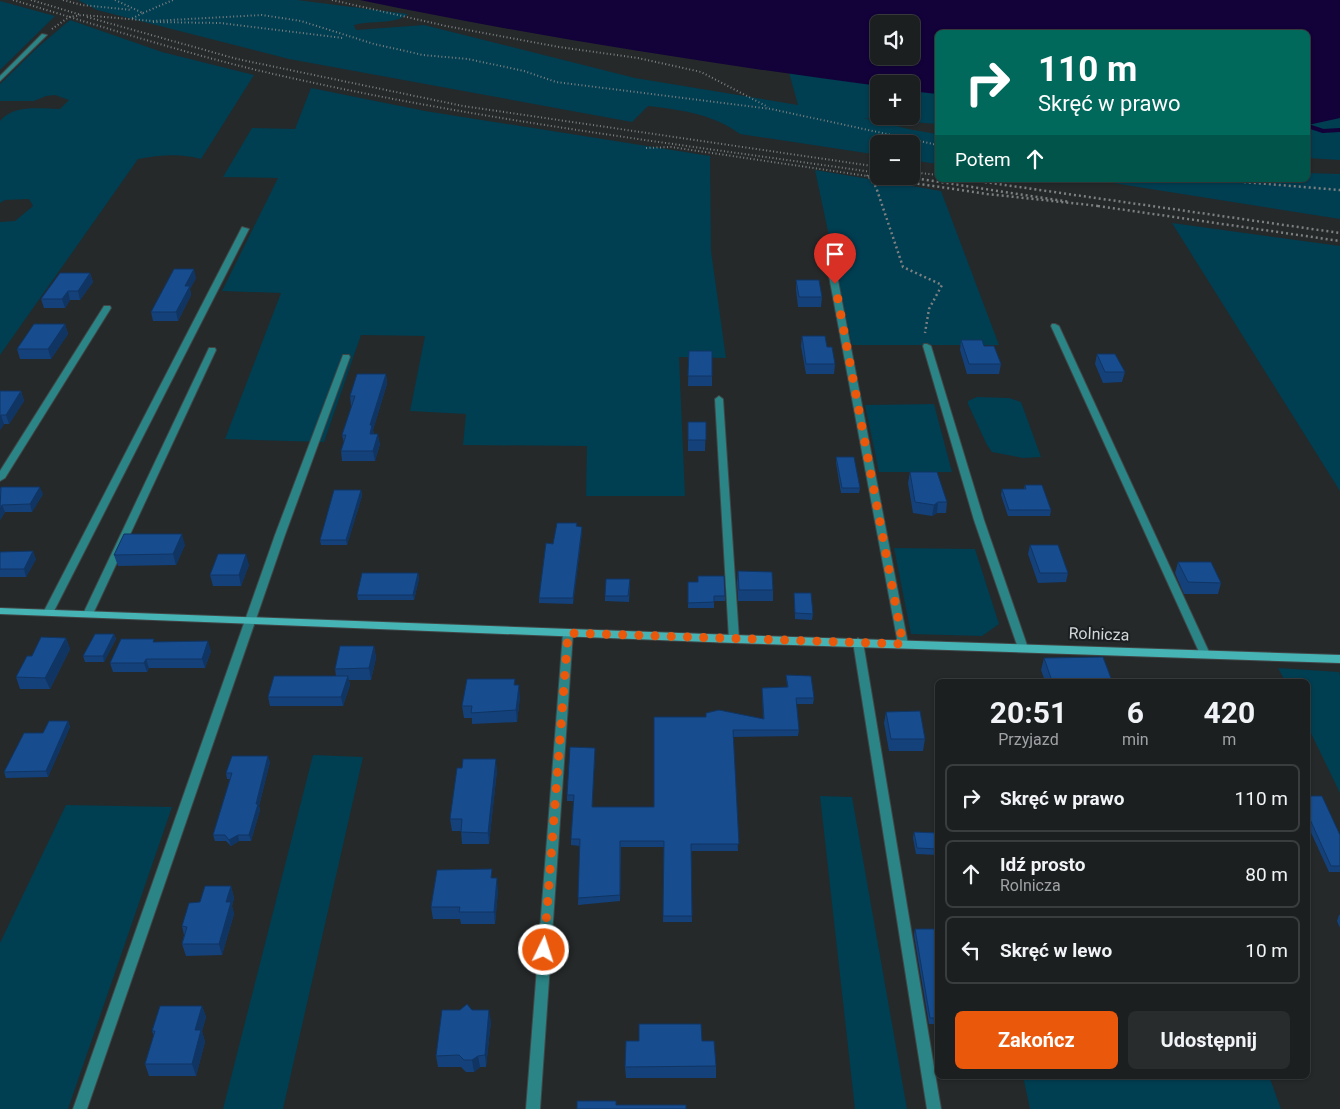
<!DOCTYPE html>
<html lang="pl">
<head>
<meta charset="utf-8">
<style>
	:root { --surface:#1c1f20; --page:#292c2d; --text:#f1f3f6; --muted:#a0a2a5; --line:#3a3d3e; --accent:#ea580c }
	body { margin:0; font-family:Roboto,sans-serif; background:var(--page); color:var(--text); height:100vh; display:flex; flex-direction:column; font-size:19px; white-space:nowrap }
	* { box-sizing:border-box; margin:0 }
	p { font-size:16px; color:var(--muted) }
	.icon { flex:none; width:28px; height:28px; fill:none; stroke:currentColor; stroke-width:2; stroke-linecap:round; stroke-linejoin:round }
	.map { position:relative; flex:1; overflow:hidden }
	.details { position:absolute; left:935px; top:679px; width:375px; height:400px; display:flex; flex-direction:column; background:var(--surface); border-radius:8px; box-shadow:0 1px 4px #0004,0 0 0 1px var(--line) }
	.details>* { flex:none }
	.top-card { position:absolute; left:935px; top:30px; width:375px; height:152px; border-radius:8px; box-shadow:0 1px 4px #0004,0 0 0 1px var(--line); background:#00695c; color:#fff; overflow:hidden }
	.buttons { position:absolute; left:870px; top:15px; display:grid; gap:10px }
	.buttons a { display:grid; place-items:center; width:50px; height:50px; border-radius:8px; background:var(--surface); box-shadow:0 1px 4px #0004,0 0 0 1px var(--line); font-size:25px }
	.pin { position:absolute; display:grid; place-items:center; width:42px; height:42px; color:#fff; margin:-51px -21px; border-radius:50% 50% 50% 0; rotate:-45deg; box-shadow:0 0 5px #0007 }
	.pin .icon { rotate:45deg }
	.me { position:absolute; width:55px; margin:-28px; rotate:4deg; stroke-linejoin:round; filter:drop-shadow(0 0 4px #0008) }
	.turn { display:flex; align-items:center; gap:18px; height:105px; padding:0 20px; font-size:22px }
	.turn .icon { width:65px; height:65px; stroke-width:2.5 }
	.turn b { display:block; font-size:35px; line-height:42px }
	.then { display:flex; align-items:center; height:48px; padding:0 20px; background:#0003; gap:10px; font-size:19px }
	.eta { display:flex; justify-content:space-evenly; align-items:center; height:85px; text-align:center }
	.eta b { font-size:30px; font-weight:700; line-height:35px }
	.button { display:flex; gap:10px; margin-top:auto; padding:10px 20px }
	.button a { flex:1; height:58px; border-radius:8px; background:var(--accent); color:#fff; font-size:20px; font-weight:700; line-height:58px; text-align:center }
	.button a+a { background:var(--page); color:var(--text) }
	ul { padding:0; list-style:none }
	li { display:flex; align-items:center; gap:15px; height:68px; margin:0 10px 8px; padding:0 10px; border:2px solid var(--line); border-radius:8px }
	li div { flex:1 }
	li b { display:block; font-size:19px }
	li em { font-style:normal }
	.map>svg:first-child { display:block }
</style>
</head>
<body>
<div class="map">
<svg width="1340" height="1109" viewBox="0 0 1340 1109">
	<rect width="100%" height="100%" fill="#25292a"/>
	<path fill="#003e51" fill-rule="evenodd" d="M78,0h219l111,14c-14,11 -36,6 -54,11l2,5 68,-5 211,53 163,27 -29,-105h571v160l-32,-2v-126h-370l-1,92 -74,-6 50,12 24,4v30l-26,-4v-16h-32v11l-139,-21c-27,-20 -59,-24 -92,-28l-16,16 -343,-63 -192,-49zM879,24h32v32h-32zM879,84h32v32h-32z
		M0,1l55,15 -55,54z
		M70,20l92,32 92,23 -53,84c-21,-6 -41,-4 -63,0l-138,196v-133l15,-1 18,-15 -4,-7 -24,1 -5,3v-82c14,-17 40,-12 60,-12l9,-9 -14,-5 -9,1 -12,5h-34v-17l38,-37z
		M311,88l114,23 285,45 1,95 15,107 -47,-1 6,139h-99l1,-50 -124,-1 3,-31 -56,-3 15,-75 -64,-1 -37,107 -99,-3 56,-146 -59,-2 56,-113 -55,-1 29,-49 43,1z
		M815,170l126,21 58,154h-147z
		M1308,173l32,1v45l-246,-39h214z
		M1172,223l168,23v245z
		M977,397l32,1 12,4 20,55 -18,1 -31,-6 -5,-7 -19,-41v-3z
		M934,404l18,68h-73l-14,-67z
		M894,548l81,1 24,75 -17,12 -71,-2z
		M1278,668l61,4 1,3v118l-32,-66v-46h-23z
		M313,755l50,2 -80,352h-60z
		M820,796l32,1 55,312h-52z
		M66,805l106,2 -104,302h-68v-166z
		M1023,1076h246l12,33h-251z"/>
	<path fill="#120239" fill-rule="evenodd" d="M360,0h980v118l-32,7v-93h-370l-1,62 -26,-3v-7h-32v2c-174,-23 -347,-50 -519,-86zM879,24h32v32h-32z"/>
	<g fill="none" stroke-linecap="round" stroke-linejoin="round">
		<path stroke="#120239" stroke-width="4" d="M1308,126l15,5 17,-1"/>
		<defs>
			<path id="lane" d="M242,227l7,2 -196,384 -1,2h-8l-1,-2z
				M824,242l7,2 77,400 -5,4 -5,-4 -75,-400z
				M104,306h6l1,2 -106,170 -5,3v-10z
				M1052,324h3l4,2 151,328 -1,3h-8l-1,-3 -149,-328z
				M924,344h3l4,2 53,174 44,128 -1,3 -4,1 -5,-4 -44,-128 -51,-174z
				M209,348h6l1,2 -123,264 -5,3 -4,-1 -1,-2z
				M343,355h6l1,2 -65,178 -198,574h-14l202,-574z
				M719,396l4,3 16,240 -5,4 -5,-4 -14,-240z
				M858,638l5,4 78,467h-14l-74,-467z"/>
			<path id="street" d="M42,34l5,1 -47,46v-5z
				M568,629l5,4 -33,476h-14l37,-476z"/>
			<path id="secondary" d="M0,608l734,27 606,20v8l-606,-20 -734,-29z"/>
		</defs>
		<use href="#lane" stroke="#414546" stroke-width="2"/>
		<use href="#street" stroke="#414546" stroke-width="2"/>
		<use href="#secondary" stroke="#414546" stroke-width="2"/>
		<path stroke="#7d8081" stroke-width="2" stroke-dasharray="1 2.5" stroke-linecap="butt" d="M13,0c88,26 176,55 265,75 198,45 400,69 601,98
			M31,0l50,15
			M63,0l19,5 50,5
			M115,0l28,13 -12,6
			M332,0l114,26 113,21 79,11 63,14 67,35
			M143,13l30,-13
			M87,17l150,42 226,47 416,61
			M153,22l67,1 123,15
			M52,29l17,-12 13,-2 70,6 110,-6 39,6 73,23 49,11 45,4 56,12 32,11 215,27 167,36
			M646,148l25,-1 210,31
			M911,172l27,3
			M867,175l2,3
			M900,176l15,2"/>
		<path stroke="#7d8081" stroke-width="2.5" stroke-dasharray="2 3" stroke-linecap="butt" d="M869,177l7,10 27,80 39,18 -13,24 -4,24
			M873,177l114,17 112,12
			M907,177l163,25
			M970,180l370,53
			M1219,180l121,10
			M1098,206l242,35"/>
		<use href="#lane" fill="#2b8485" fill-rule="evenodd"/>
		<use href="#street" fill="#2b8485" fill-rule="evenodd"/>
		<use href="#secondary" fill="#46b4b5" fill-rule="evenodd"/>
	</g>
	<path fill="#14417a" d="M90,273l3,9 -13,18h-10l-5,8h-21l-3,-9z
		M196,278l-6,11 1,6 -13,26h-25l-2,-9z
		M796,280l26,17 -1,10h-23l-2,-17z
		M65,324l3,10 -17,25h-31l-3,-10z
		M802,336l33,28 -1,10h-28l-5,-28z
		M961,340l23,6 17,18 -2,10h-32l-7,-24z
		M689,351h23v35h-24z
		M1097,354l28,18 -3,10 -19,1 -8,-19z
		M386,374l1,10 -14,46 1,4 6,10 -5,17h-33l-1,-10 3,-8 -2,-8 10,-29h-1l-1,-10z
		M0,391h21l3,10 -15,23h-5l-4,6z
		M688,422h18l-1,29h-17z
		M836,457l24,31 -1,5h-18l-5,-30z
		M910,472l37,30 -1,11h-9l-5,3 -19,-3 -5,-30z
		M1025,485l26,25 -1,6h-42l-7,-21 1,-6h22z
		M0,488l43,6 -11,18h-27l-5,8z
		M361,490l1,6 -15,49h-26l-1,-5z
		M577,523v3l5,6 -9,72 -34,-1v-5l14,-54z
		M185,545l-9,20 -58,1 -4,-11z
		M1030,545l38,28 -2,9 -28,1 -10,-29z
		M0,552l36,7 -10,18h-26z
		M1178,562l43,21 -3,11h-34l-9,-21z
		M249,565l-8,21h-28l-3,-11z
		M738,571l35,19v11h-35l-1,-19z
		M418,573l1,6 -5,21h-56l-1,-5z
		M688,582h10l27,14v5h-11v7h-26z
		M630,585l-1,17 -24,-1v-5z
		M794,593l19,21 -1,6 -17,-1z
		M114,634l2,5 -12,23h-19l-2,-6z
		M66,638l4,11 -20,40h-30l-4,-12 16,-21z
		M155,642l56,9 -6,17h-56l-2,4h-34l-3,-9z
		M374,646l2,12 -5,22h-22l1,5 -7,21h-73l-2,-9 68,-21 -1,-7z
		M1044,658l68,23h-67l-4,-11z
		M786,675l28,23 -1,6h-17l3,26 -1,6 -65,1 5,114h-47l1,71h-29l1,-75h-43l-1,54 -42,4 2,-59 -9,-1v-6l3,-38h-7v-6l28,-41 -3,53h62l52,-90 57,2 -1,-31 25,-1z
		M515,679v6l5,12 -3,25 -45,2v-6h-8l-2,-12z
		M886,712l39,27 -2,12h-34l-5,-28z
		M68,721l2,6 -22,50 -42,1 -2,-6 39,-39z
		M270,762l-11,44 1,4 -9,31h-12l-8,5 -5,-5h-11l-2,-6 17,-56h-3l-1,-6z
		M497,770l-8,74h-27l-1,-13h-9l-2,-12z
		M1308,796l32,39v37h-11l-21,-46z
		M914,832l24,1v22l-22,-1 -3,-16z
		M493,878l5,12 -3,34h-34l-1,-5h-27l-2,-12z
		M231,886l3,12 -2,8 2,8 -12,41 -36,1 -4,-12 2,-9 -2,-9 18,-24z
		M1339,915h1v13l-3,-7z
		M915,929h23v95h-9l-15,-89z
		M202,1006l4,11 -4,14 3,11 -9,34h-47l-4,-12 9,-28 -2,-5z
		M472,1010l19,11 -5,46h-6l-6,5h-8l-5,-5h-23l-2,-11z
		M639,1041h63l14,25v12h-90l-1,-11z"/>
	<path fill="#103563" d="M194,269l2,9 -6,11 1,6 -13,26 -2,-9 9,-26z
		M90,273l3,9 -13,18 -2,-9z
		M68,291l2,9 -5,8 -3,-9z
		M65,324l3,10 -17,25 -3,-10z
		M386,374l1,10 -14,46 1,5 -4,-1v-9z
		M21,391l3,10 -15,23 -3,-9z
		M1,415l3,9 -4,6v-14z
		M378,434l2,10 -5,17 -2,-10z
		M40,487l3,7 -11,18 -2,-8z
		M361,490l1,6 -15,49 -1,-5z
		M938,502l-1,11 -5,3 2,-11z
		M2,505l3,7 -5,8v-11z
		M582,527v5l-9,72v-6z
		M182,534l3,11 -9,20 -3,-11z
		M33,551l3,8 -10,18 -2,-8z
		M246,554l3,11 -8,21 -2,-11z
		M418,573l1,6 -5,21 -1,-5z
		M114,634l2,5 -12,23 -1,-6z
		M66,638l4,11 -20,40 -5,-11z
		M208,641l3,10 -6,17 -3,-9z
		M374,646l2,12 -5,22 -2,-12z
		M146,659l3,9 -2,4 -3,-9z
		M348,676l2,9 -7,21 -2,-9z
		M519,685l1,12 -3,25 -1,-12z
		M68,721l2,6 -22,50 -2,-6z
		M595,748v6l-3,59v-6z
		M268,756l2,6 -11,44 1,4 -9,31 -2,-6z
		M496,759l1,11 -8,74 -1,-11z
		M238,835l1,6 -8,5 -2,-6z
		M497,878l1,12 -3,34 -1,-12z
		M231,886l3,12 -2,8 2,8 -12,41 -3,-11 7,-42z
		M202,1006l4,11 -4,14 3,11 -9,34 -4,-12 3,-34z
		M489,1010l2,11 -5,46 -1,-12z
		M478,1056l2,11 -6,5 -2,-12z"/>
	<path fill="#174c8e" stroke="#103563" d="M174,269h20l-9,17h5l-14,26h-25z
		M60,273h30l-12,18h-10l-6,8h-21z
		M796,280h23l3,17h-23z
		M34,324h31l-17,25h-31z
		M802,336h23l2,11h5l3,17h-29z
		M961,340h21l2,6h10l7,18h-32z
		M689,351h23v25h-24z
		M1097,354h18l10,18h-20z
		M357,374h29l-16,51h2l-2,9h8l-5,17h-32l5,-16h-4l13,-39h-5z
		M0,391h21l-15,24h-5l-1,1z
		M688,422h18v18h-18z
		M836,457h18l6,31h-18z
		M910,472h27l10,30h-9l-4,3 -19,-3z
		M1025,485h17l9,25h-42l-7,-21h24z
		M1,487h39l-10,17 -28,1 -2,4z
		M334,490h27l-15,50h-26z
		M557,523h20l-1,3 6,1 -9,71h-34l7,-55 7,1z
		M124,534h58l-9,20 -59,1z
		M1030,545h28l10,28h-28z
		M33,551l-9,18h-24v-17z
		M218,554h28l-7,21h-29z
		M1178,562h33l10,21 -33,-1z
		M738,571l34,1 1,18h-34z
		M362,573h56l-5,22h-56z
		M698,576h26l1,20h-11v6l-26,1v-21h10z
		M606,579h24l-2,17h-23z
		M794,593h17l2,21 -18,-1z
		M95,634h19l-11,22h-20z
		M41,637l25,1 -21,40 -29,-1 11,-21h5z
		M121,639h33l-1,3 55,-1 -6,18h-56l-2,4h-34z
		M340,646h34l-5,22 -34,1z
		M1103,657l9,24h-60l-8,-23z
		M786,675l25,1 3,22h-18l3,32h-66l6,114h-48l1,72h-29l1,-75h-44v54l-42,3 2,-59h-9l3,-44h-7l3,-48 25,1 -3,59h62v-90h52v-4l13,-3 45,9 -2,-31 26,-1z
		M274,676h74l-7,21h-73z
		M467,679h48l-1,6h5l-3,25 -45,3 1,-7h-10z
		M920,711l5,28h-34l-5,-27z
		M49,721h19l-22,50 -42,1 20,-39h19z
		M232,756h36l-12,48h2l-9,31h-11l-9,5 -4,-5h-12l19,-62h-6z
		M463,759h33l-8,74 -27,-1 1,-13h-12l7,-51h5z
		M1308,796h14l18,39v31h-9l-23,-51z
		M914,832l24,1v16l-21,-1z
		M492,869l-1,9h6l-3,34h-35l1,-5h-29l6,-37z
		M205,886h26l-5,16h5l-12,42h-37l5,-17 -5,-1 7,-23 11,-1z
		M915,929h23v89h-8z
		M467,1004l5,6h17l-4,45 -7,1 -6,4h-8l-5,-5 -23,1 6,-46h18z
		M160,1006h42l-7,24h6l-9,34h-47l10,-33h-3z
		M639,1024h62l1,17h12l2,25 -91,1 1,-26h13z
		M577,1101h39v4h70v4h-109z"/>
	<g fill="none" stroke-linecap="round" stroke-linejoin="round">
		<path stroke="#ea580c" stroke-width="9" stroke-dasharray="0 16.2" d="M544,950l24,-317 335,11 -68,-360"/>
	</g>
	<g text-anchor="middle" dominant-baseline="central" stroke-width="4" stroke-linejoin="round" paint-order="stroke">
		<g font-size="16" fill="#d3d6d7" stroke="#1b1f21">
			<text transform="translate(1099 634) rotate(2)">Rolnicza</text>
		</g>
	</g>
</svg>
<div class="buttons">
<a><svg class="icon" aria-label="sound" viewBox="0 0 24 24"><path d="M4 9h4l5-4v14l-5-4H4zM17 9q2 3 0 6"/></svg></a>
<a>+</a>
<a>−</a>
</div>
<div class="pin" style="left:835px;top:284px;background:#d93025"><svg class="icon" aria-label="arrive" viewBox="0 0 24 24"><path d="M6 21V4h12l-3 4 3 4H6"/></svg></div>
<svg class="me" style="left:544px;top:950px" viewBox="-20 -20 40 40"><circle r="17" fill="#ea580c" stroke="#fff" stroke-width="3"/><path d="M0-11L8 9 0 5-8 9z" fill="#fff"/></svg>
<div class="top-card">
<div class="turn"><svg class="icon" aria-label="right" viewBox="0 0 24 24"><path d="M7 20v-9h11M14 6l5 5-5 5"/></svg><div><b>110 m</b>Skręć w prawo</div></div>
<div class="then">Potem<svg class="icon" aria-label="ahead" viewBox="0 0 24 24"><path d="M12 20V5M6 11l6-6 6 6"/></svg></div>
</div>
<section class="details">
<div class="eta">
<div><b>20:51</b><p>Przyjazd</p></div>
<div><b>6</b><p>min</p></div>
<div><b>420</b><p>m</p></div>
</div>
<ul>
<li><svg class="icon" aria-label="right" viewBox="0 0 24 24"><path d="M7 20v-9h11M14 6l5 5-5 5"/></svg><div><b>Skręć w prawo</b></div><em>110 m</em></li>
<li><svg class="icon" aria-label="ahead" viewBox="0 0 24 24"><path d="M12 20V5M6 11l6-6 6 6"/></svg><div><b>Idź prosto</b><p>Rolnicza</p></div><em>80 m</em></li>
<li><svg class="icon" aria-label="left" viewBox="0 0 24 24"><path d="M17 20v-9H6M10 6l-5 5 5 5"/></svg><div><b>Skręć w lewo</b></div><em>10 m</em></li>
</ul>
<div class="button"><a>Zakończ</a><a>Udostępnij</a></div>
</section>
</div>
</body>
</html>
